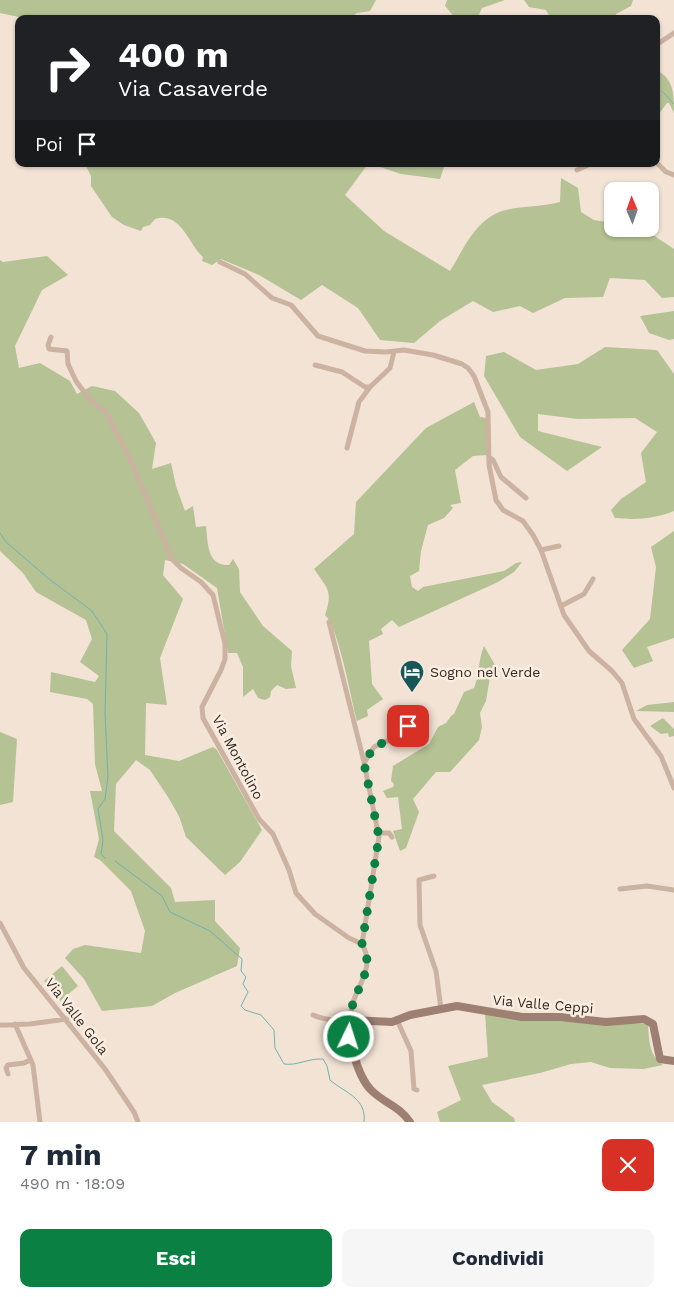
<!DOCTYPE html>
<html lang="it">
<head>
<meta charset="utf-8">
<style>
	:root { --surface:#fff; --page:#f6f6f7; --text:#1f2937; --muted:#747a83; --accent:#0b8043 }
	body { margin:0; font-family:"Work Sans",sans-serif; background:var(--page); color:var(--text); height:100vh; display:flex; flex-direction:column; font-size:19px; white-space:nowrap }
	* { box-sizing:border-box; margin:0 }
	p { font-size:16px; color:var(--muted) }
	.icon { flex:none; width:28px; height:28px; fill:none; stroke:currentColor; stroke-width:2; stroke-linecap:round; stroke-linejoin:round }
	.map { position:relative; height:1122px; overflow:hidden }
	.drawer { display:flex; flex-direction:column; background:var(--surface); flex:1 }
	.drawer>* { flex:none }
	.top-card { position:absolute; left:15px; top:15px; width:645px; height:152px; border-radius:10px; box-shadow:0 1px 4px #0004; background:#202124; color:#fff; overflow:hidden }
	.needle { width:32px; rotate:358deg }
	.tools { position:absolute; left:604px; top:182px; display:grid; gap:10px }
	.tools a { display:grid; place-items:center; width:55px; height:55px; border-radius:10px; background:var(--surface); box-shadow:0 1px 4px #0004; font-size:25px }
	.pin { position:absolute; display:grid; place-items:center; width:42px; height:42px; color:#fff; margin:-21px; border-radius:10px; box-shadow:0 2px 8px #0006 }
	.me { position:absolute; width:55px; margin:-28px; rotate:4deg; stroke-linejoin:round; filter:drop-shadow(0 0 4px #0008) }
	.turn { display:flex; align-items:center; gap:18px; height:105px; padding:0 20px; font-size:22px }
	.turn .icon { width:65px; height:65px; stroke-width:2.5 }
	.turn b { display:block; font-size:35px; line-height:42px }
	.then { display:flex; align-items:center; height:48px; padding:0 20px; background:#0003; gap:10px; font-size:19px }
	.round { display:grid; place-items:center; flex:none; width:52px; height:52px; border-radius:10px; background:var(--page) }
	.summary { display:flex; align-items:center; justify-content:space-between; height:85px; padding:0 20px }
	h1 { font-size:30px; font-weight:700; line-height:38px }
	.cta { display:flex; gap:10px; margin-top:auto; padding:10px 20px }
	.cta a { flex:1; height:58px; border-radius:10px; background:var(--accent); color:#fff; font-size:20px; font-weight:700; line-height:58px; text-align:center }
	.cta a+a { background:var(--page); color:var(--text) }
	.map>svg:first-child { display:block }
</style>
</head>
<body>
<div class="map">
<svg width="674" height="1122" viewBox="0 0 674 1122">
	<rect width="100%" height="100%" fill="#f2e3d5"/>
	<path fill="#b4c294" d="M0,0h376l-6,11 -13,2 -9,6h-320l-28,-6z
		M447,0h58l-23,8 -5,11h-21l-11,-13z
		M524,0h109l-2,6 -15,8 -2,5h-63l-5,-9 -17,-3z
		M656,70c18,8 18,25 18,43l-5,-10h-2l-11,15z
		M85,164h283l-23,31 39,36 66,40c14,-22 25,-51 52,-60 16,-5 40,-4 58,-9l1,-24 17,10 3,24 13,8 18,3v6h23l15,4 24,16v48l-12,1 -17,-18 -35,-2 -7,19 -38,1 -32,15 -13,-7 -27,6 -20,-11 -33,20 -26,22 -34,-3 -22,-32 -36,-23 -21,15 -42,-25 -38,-16 -9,6 -10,-4 1,-4c-14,-12 -22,-46 -48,-38l-5,6 -7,2 -2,4 -17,-6 -12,-8 -21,-31v-10z
		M371,164h74l-5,15 -39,-5z
		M47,256l21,19 -26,15 -27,56 4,22 21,-5 30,18 7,13 15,-8 23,5 24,22 17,30 -4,26 19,-6 5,23 9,25 8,-5 3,21 10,-1c2,15 0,40 23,39l4,-6 6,10 1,23 23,34 29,25 -1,15 5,22 -10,1 -9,-4 -6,6 -1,6 -5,3 -7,-2 -5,-9 -10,8v-30l-6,-14h-9l-11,-65 -34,-24 -18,-4 -2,15 20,24 -23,59 7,47 -21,-2 -1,52 34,6 34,-14 4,3 45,80 -22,32 -15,13 -39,-38 -7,-21 -11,-19 -18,-27 -14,-10 -20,24 -2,47 57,57 4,14 40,-2v21l25,27 -3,18 -62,27 -23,13 -50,5 -18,-32 -19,-21 8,-9 12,-4 56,8 4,-22 -14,-40 -31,-31 -6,-3 5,-18 -9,-48h12l-7,-27 -2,-60 -6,-5 -37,-7 1,-20 44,10 4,-6 -19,-14 12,-23 -6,-19 -50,-28 -13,-19 -23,-22v-291l3,2z
		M674,311v28l-5,1 -20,-7 -9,-17z
		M605,347l52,3 17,24v137c-21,8 -37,9 -59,7l-4,-8 10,-11 25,-17 -5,-29 16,-21 -22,-14 -57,1 -40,-5v17l64,16 -35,24 -47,-34 -36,-61 2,-20 18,-4 32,18 42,-6z
		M474,402l6,15 6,1 1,37 -14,1 -18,14 6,33 -11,2 3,3 -9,10 -16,7 -7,26 -2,20 -9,5 2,11 6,4 5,-4 81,-16 12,-8 6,-1 -8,10 -16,10 -99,45 -7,-7 -11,9 2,5 -14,7 3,43 11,15 -16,11 1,6 -11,5c-6,-22 -18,-93 -32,-106 8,-24 3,-26 -11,-46l40,-35 2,-32 70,-74z
		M674,531v107l-27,9 6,14 -19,7 -12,-18 28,-31 6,-52 -5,-20z
		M484,646l11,19 -4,6 -5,30 -6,12 2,14 -3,13 -29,32h-14l-23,27 6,13 -13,36 -6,3 -7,-20 9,-2 -4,-32 -11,1 -4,-7 10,-4 1,-3 -3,-3 2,-15 36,-22 9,-17 8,-4 5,-7 3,-2 10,-22 10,-4c6,-15 4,-28 10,-42z
		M674,702v10l-38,-1 11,-6z
		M663,718l11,11v7l-5,1 -1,-4 -7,1 -11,-8z
		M0,732l17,7 -4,63 -13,3z
		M62,966l16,20 -18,15 -16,-20z
		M485,1014l163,10c1,16 1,32 15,41l-20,4 -33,-1 -19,-6 -20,2 -31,9 -58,12 10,17 22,16 1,4h-75l-3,-10 24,-12 -13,-34 40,-9z"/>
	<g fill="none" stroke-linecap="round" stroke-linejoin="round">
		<path stroke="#72b1b1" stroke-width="1" d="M662,91l12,13
			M0,533l6,9 43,37 43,32 15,23 -2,79 3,64 -3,22 -7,10 5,31 -2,14 4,4
			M115,861l47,35 8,16 40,19 32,28 -1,12 5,6 -3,7 5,8 -7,14 4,4 16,5 13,15 1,18 9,16c13,2 25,-6 39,-5l4,7 3,14c15,13 37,18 34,42"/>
		<path stroke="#cbb2a1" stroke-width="5" d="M656,45l18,-12
			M656,162l10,10 8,3
			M577,170l13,-6
			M220,262l25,12 27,24 19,7 27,31 47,15 21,1 18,-2 29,5 29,9 6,4 6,8 14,36 1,53 7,35 7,10 20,11 10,14 8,15 23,65 25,36 23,20 10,12 12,36 27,37 13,32
			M51,337l-3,8 1,4 18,2 1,13 8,17 14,19 16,12 24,47 42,100 9,9 20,14 12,13 12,49v15l-4,11 -19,37 1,11 56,101 14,15 16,36 7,23 19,21 34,24 13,6
			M315,365l27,7 23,15h5l20,-19 4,-16
			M347,448l12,-46 11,-15
			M489,457l4,3 8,17 25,21
			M541,550l18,-4
			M561,606l23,-12 9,-15
			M329,622l35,140
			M379,833h10l3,4
			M434,876l-15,4 1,45 16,46 5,38
			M620,889l27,-3 27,4
			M0,923l24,45 81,101 29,43 4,10
			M313,1015c12,6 24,4 37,8
			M352,1020c-6,-26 27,-47 10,-76l17,-107 -15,-74 10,-16 30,-14 4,-7
			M397,1020l14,31 3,38 3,1
			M15,1024l18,41 7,57
			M0,1025l30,-1 37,-5
			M8,1074l-2,-6 2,-3 16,-2 6,-3"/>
		<path stroke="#9e8072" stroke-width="8" d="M410,1122c-12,-17 -25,-18 -39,-32 -12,-12 -27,-56 -19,-70l40,2 18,-7 47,-9 65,11h38l46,5 38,-3 9,5 7,35 14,2"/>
	</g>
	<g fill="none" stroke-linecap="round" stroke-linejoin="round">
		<path stroke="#0b8043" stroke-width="9" stroke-dasharray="0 16.2" d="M349,1037c-1,-9 0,-18 2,-26 5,-24 25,-43 11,-67l17,-107 -15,-74 10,-16 30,-14 4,-7"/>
	</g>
	<defs>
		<symbol id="hotel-pin" viewBox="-11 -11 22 30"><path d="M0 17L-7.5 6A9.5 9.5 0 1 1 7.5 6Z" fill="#175758" stroke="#faeee1"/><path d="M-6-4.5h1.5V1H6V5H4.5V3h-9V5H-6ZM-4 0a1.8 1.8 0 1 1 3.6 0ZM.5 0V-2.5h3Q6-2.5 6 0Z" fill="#fff"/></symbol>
	</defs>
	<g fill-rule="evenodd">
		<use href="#hotel-pin" x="398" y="658" width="28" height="38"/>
	</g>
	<g text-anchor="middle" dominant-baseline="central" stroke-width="5" stroke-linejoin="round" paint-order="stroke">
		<g font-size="14" fill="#342924" stroke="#faeee1" text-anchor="start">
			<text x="430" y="672">Sogno nel Verde</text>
		</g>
		<g font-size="14" fill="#342924" stroke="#faeee1">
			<text transform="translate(238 757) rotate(62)">Via Montolino</text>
			<text transform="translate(543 1004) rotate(5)">Via Valle Ceppi</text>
			<text transform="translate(77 1016) rotate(52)">Via Valle Gola</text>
		</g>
	</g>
</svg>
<div class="tools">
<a><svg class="needle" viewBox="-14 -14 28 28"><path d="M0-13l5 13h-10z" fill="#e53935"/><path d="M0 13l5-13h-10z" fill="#747a83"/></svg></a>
</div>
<div class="pin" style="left:408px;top:726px;background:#d93025"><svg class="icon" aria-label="arrive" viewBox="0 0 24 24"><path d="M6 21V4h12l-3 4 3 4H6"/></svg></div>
<svg class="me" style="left:349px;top:1037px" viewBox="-20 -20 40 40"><circle r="17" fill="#0b8043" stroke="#fff" stroke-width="3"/><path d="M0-11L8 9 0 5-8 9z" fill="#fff"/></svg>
<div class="top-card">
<div class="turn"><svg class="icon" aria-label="right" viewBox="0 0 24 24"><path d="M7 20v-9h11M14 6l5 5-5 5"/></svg><div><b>400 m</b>Via Casaverde</div></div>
<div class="then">Poi<svg class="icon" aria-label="arrive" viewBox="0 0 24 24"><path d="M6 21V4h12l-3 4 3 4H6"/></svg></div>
</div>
</div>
<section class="drawer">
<div class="summary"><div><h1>7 min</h1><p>490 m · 18:09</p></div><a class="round" style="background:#d93025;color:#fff"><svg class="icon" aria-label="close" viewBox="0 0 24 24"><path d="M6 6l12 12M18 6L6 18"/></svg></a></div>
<div class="cta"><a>Esci</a><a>Condividi</a></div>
</section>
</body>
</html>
